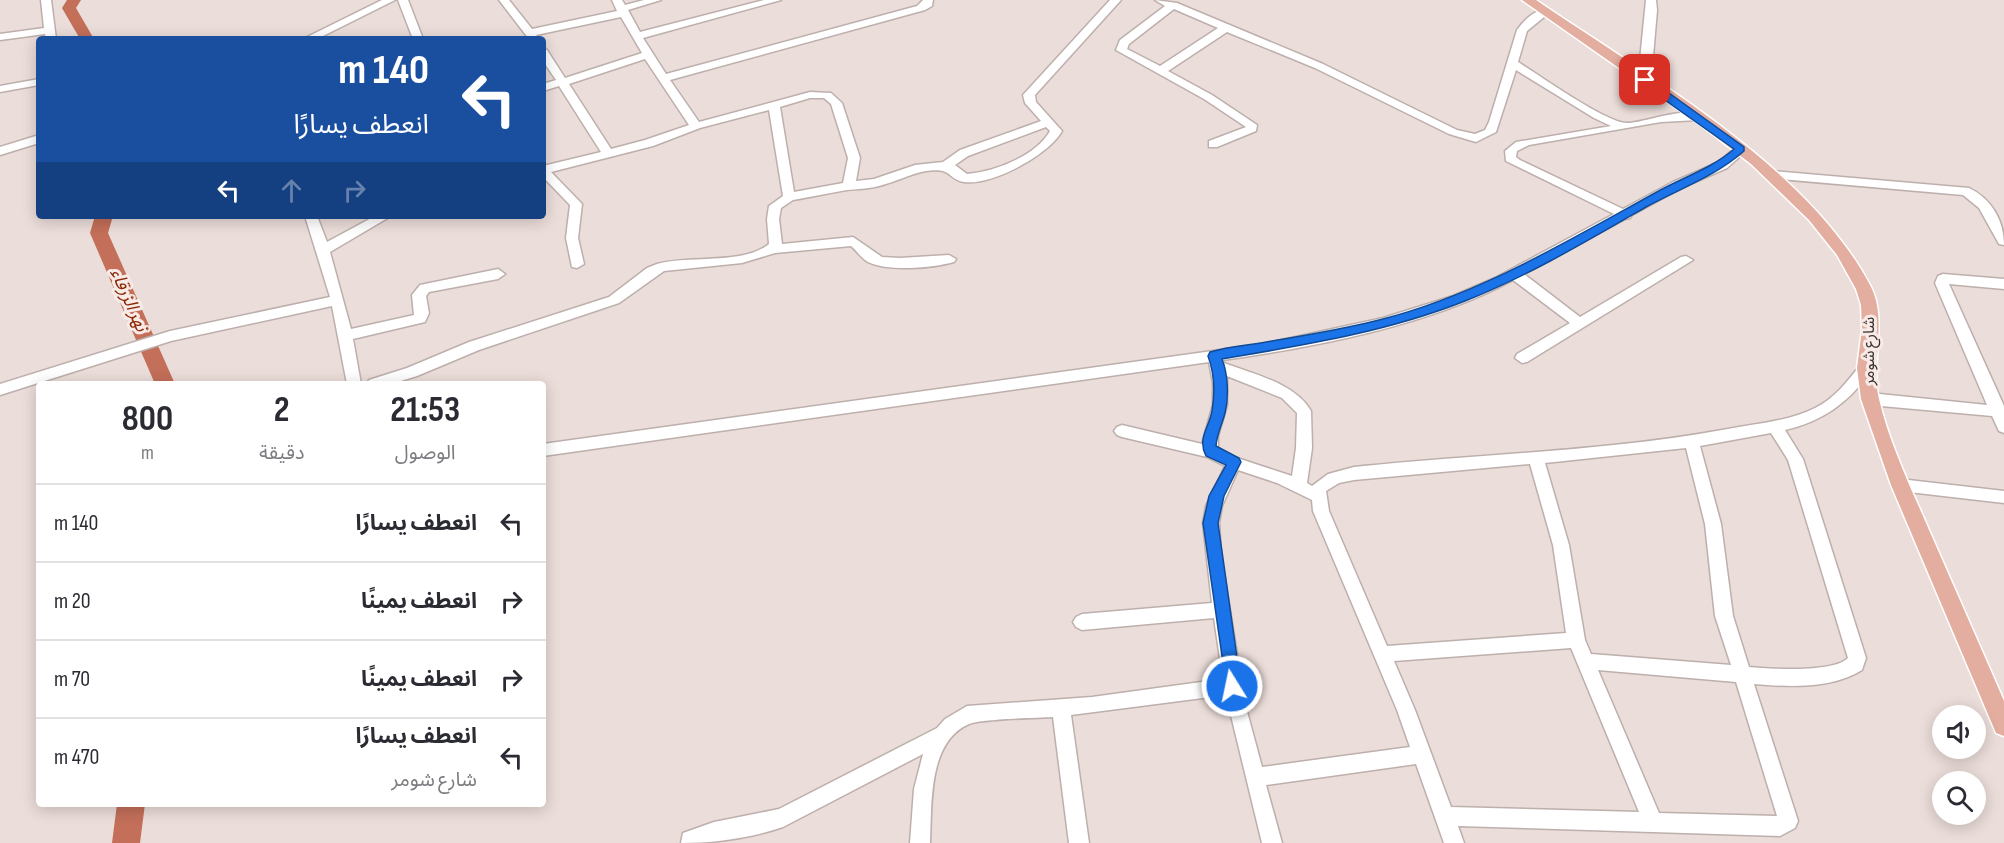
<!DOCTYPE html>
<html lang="ar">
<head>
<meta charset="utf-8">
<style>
	:root { --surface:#fff; --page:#f2f2f3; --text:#2b2b33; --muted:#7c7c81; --line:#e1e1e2 }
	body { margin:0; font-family:"Sofia Sans Condensed","Noto Sans Arabic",sans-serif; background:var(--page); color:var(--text); direction:rtl; height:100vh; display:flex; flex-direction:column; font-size:22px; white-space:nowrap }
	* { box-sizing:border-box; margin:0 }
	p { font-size:20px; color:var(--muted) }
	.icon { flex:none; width:33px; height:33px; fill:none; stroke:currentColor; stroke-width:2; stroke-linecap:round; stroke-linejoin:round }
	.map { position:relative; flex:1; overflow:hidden; direction:ltr }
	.sheet { position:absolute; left:36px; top:381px; width:510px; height:426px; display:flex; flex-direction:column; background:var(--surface); border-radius:6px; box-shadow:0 3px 15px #0003; direction:rtl }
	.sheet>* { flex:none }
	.top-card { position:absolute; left:36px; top:36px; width:510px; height:183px; border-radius:6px; box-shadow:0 3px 15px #0003; direction:rtl; background:#1a4fa0; color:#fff; overflow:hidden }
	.buttons { position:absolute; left:1932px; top:705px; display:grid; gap:12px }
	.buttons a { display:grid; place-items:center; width:54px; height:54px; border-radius:50%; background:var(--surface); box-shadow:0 3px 15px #0003; font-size:30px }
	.pin { position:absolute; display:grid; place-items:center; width:51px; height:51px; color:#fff; margin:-26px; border-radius:12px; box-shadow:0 3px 9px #0006 }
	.me { position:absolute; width:66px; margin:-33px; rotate:350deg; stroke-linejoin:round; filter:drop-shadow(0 0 4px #0008) }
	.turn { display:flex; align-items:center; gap:21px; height:126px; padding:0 18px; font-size:27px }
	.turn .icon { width:78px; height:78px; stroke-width:2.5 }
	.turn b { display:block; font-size:42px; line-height:51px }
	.lanes { display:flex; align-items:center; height:57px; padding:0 18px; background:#0003; justify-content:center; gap:30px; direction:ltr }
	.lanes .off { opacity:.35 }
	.eta { display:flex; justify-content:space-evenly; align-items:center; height:102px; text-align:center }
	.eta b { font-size:36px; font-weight:700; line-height:42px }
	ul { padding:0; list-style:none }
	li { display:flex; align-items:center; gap:18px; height:78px; padding:0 18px; border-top:2px solid var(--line) }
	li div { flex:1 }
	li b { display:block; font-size:22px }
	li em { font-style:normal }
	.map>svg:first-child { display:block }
</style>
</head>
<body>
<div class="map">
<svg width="2004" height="843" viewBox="0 0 2004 843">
	<rect width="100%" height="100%" fill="#ebddd9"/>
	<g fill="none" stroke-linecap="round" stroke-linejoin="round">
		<path fill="#c36f59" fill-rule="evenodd" d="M67,0h14l-5,8 18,31h-14l-18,-31z
			M95,216h18l-5,17 67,151h-20l-65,-151z
			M117,804h28l-5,39h-28z"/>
		<defs>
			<path id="minor" d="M41,0h10l5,39h-10l-1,-5 -45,6v-6l44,-6z
				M382,0h13l-78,39h-14z
				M398,0h10l15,39h-10z
				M499,0h10l23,29 85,-18 -5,-11h10l3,5 19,-5h17l-33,10 12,22 124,-32h17l-138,38 23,36 251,-68 6,-6h10l-1,6 -7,4 -255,70 29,42 111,-30 21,1 11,10 18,55 -4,23 18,-2 41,-14 28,-3 17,-12 81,-29 -16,-18 -2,-8 87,-95h11l-86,95 1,7 26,29c-13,24 -71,55 -98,51 -17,-3 -11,-15 -38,-11 -16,3 -31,11 -47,15 -11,3 -22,3 -32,4 -18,3 -36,7 -54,10l-12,8 -2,11 3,25 71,-7 29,20 18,1 49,-3 7,4 -2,3c-21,6 -66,10 -86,0 -7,-4 -11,-11 -17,-16l-76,7 -33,10 -78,8 -45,32 -140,47 -62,26 -26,8h-24l2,-4 38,-12 62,-26 140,-45 38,-29 10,-4c32,-9 87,1 112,-20l-2,-25 2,-13 14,-10 -14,-86 -69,18 -47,18 -102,26 31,32 -4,34 6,26 -7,4 -5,-1 -6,-29 4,-33 -27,-28v-11l58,-14 -42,-66 -16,5v-7l13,-4 -13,-19v-12l4,1 18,28 77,-25 -21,-36 -85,18 3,4h-10zM645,59l44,66 -44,15 -34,9 -42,-65zM810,98h14l7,6 17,54 -5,25 -49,9 -14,-85zM1046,127l4,4c-14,25 -56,41 -83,43l-12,-9 13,-9z
				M1155,0l22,3 146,61 134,66 18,4 10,-4 4,-8 28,-92c7,-10 19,-22 32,-21v4l-22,18 -9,31c21,13 88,61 109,61 18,0 62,-19 77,-6l-6,3 -37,2 -132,23 -12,6 -1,6 4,3 103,49 50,-27 46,-20 18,-16h8v6l-18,16 -46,20 -49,27 -2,3 -5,1 -101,55 56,43 101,-60 5,-1 7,4 -166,102 -5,1 -7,-5 2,-4 53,-31 -57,-43c-82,45 -198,67 -290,80l1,3c29,11 71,20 87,48l1,37 -5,35 5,3 16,-12 26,-7c123,-13 246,-15 368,-37 30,-6 65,-8 93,-22 19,-9 33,-27 46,-44h10l2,4 -2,4c-24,31 -47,49 -86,58l18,29 63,199 -4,12c-30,19 -73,17 -108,14l44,137 -3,7 -15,8 -322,-10 6,17h-20l-28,-79 -150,21 16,58h-20l-36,-148 -155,20 18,128h-20l-16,-126c-18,1 -71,2 -84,7 -42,18 -37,83 -39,119h-20l4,-54 9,-35 -140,73c-32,11 -68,16 -102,16l2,-10 31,-11 65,-13 158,-81 8,-9 22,-13 125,-9 131,-18 -9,-61 -132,12 -6,-3 -3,-5 3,-5 6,-3 130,-11 -9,-80 3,-17 19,-40 -18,-9 -85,-20 -5,-2 -3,-4 3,-4 5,-2 80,19 11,-39v-22l-4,-21 -666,94v-12l720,-100 120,-26 70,-22 42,-18 119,-64 -108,-53 -1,-10 11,-9 95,-16 -17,-8 -78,-48 -20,62 -20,10 -27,-8 -134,-66 -88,-36 -59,39 44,24 45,30 -1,6 -39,16h-8v-6l37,-14 -42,-28 -88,-49 4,-10 45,-34zM1174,9l44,19 -58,38 -33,-17 2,-5zM1227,376l55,22 15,15 -1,35 -4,28 -67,-22 -7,-5v-13l9,-31zM1771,433l17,27 60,198c-15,15 -78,11 -99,9l-16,-51 -12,-92 -21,-78zM1686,448l19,76 10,92 16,49 -140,-11 -6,-14 -16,-95 -24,-82zM1530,464l23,81 13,88 -179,13 -58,-135 -3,-20 13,-8 15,-3zM1238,470l39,13 35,17 1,11 84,199 13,37 -148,20 -17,-63 -24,-149 -2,-32 3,-17zM1571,648l68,164 -188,-5 -36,-97 -21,-49zM1598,670l138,12 41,134 -118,-3z
				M1646,0h10l1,10 -6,70 -6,3 -6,-3v-10z
				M39,79v6l-39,7v-6z
				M39,135v8l-39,12v-8z
				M1772,171l197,17c23,11 35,33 35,57l-5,-1 -20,-36 -16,-13 -195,-17 -2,-3z
				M305,216h12l10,26 48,-26h16l-61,36 21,77 63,-14 -2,-20 8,-10 78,-16 7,5 -7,5 -69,13 -3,4 3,17 -4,9 -72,17 8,45h-14l-15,-78 -161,35 -171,54v-11l170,-53 160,-34z
				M1943,274l61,5v10l-55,-5 55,122v27l-5,-2 -7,-15 -122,-11 -7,-6 7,-6 117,12 -52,-122 3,-7z
				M1900,479l104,12v12l-104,-12 -6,-2 -2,-4 2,-4z"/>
			<path id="major" d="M1522,0h14c111,76 272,166 335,287 17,34 -1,75 8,112 10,44 32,89 50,131 25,57 50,114 75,171v35l-8,-3 -105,-248 -30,-86 -4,-31 5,-39 -1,-24 -5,-16 -19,-34 -28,-35 -58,-56 -49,-38z"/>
		</defs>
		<use href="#minor" stroke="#bdafac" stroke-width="3"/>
		<use href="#major" stroke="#fff" stroke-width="3"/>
		<use href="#minor" fill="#fff" fill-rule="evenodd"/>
		<use href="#major" fill="#e3aea0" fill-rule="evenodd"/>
	</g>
	<path fill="#1a73e8" stroke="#114b97" stroke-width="1.5" d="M1641,78h7l96,69v4c-28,25 -65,38 -98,56 -59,34 -118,69 -181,94 -78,31 -161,44 -243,58 6,15 7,38 3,54 -3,12 -8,20 -9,33l23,12 2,4 -17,34 -6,27 23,163 -3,5 -6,3 -5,-3 -24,-168 6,-27 17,-31 -20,-9c-9,-18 3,-28 6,-45 3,-18 2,-39 -4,-55l2,-4c20,-6 42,-7 62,-11 36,-6 72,-12 107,-21 99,-25 187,-78 276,-127 26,-15 56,-24 79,-44l-93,-66z"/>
	<g text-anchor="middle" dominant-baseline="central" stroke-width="6" stroke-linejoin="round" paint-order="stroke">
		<g font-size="16" fill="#373130" stroke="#f8eae6">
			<text transform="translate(1869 351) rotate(-90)">شارع شومر</text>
		</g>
		<g font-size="18" font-style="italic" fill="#8c2706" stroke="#f8eae6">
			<text transform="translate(129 300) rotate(66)">نهر الزرقاء</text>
		</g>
	</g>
</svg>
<div class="buttons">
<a><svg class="icon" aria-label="sound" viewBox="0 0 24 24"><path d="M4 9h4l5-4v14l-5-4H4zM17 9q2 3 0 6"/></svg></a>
<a><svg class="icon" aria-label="search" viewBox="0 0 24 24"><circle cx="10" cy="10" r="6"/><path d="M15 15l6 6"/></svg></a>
</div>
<div class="pin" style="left:1645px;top:80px;background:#d93025"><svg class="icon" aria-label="arrive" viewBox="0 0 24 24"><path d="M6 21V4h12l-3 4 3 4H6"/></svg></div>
<svg class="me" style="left:1232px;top:686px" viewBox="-20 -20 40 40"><circle r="17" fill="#1a73e8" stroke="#fff" stroke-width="3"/><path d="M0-11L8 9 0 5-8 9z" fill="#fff"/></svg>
<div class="top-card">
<div class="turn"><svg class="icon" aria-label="left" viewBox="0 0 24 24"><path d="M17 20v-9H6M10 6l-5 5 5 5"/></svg><div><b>140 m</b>انعطف يسارًا</div></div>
<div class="lanes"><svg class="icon" aria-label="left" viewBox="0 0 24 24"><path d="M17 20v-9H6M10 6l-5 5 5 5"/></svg><svg class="icon off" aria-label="ahead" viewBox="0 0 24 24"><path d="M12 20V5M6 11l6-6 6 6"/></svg><svg class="icon off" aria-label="right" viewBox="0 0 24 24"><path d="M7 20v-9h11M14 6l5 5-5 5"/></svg></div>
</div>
<section class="sheet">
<div class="eta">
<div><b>21:53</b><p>الوصول</p></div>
<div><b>2</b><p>دقيقة</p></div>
<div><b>800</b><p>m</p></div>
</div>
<ul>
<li><svg class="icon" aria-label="left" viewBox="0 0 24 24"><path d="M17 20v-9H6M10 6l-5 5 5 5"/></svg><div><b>انعطف يسارًا</b></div><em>140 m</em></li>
<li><svg class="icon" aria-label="right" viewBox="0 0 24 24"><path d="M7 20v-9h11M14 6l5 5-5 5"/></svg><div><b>انعطف يمينًا</b></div><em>20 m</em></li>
<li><svg class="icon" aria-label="right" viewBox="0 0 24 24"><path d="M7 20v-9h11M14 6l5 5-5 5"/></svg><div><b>انعطف يمينًا</b></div><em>70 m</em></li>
<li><svg class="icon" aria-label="left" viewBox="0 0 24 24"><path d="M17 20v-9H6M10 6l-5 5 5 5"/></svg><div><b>انعطف يسارًا</b><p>شارع شومر</p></div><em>470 m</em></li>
</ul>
</section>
</div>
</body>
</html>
